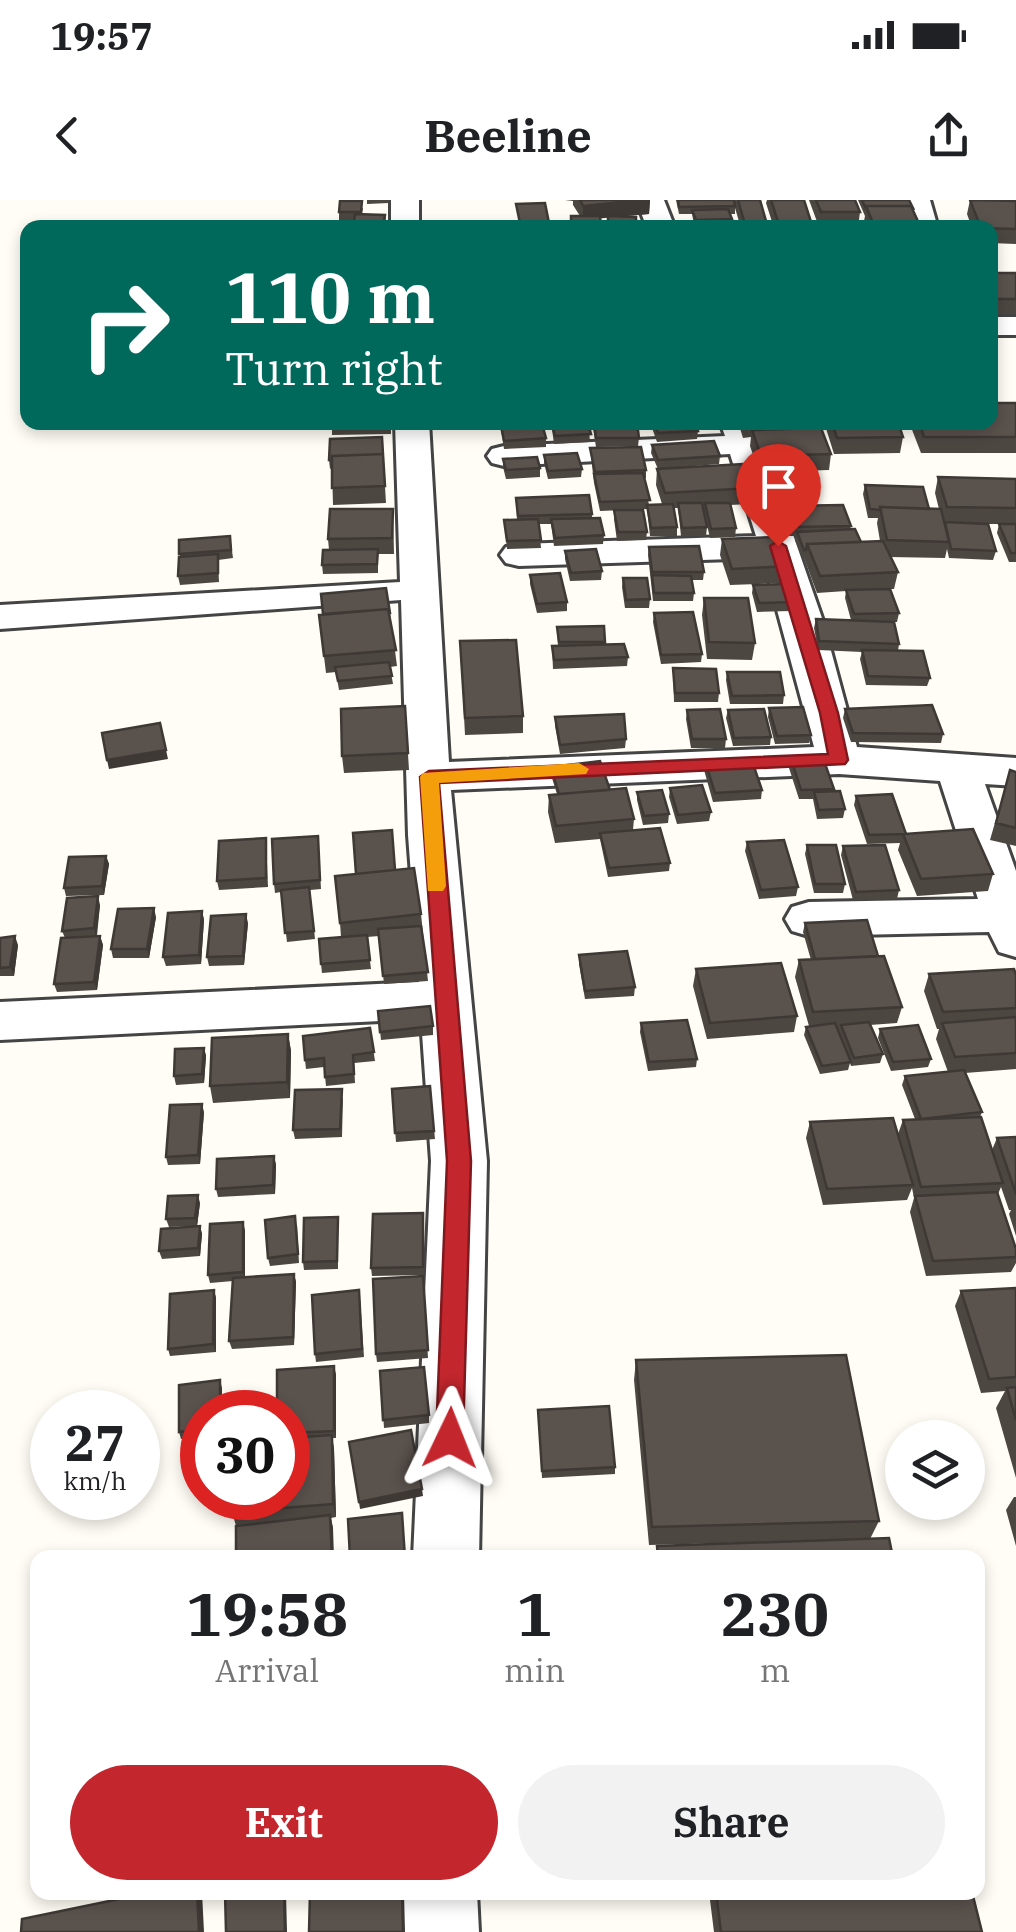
<!DOCTYPE html>
<html lang="en">
<head>
<meta charset="utf-8">
<style>
	:root { --surface:#fff; --page:#f2f2f2; --text:#202124; --muted:#757577; --accent:#c4262e }
	body { margin:0; font-family:"IBM Plex Serif",serif; background:var(--page); color:var(--text); height:100vh; display:flex; flex-direction:column; font-size:38px; white-space:nowrap }
	* { box-sizing:border-box; margin:0 }
	p { font-size:32px; color:var(--muted) }
	.icon { flex:none; width:55px; height:55px; fill:none; stroke:currentColor; stroke-width:2; stroke-linecap:round; stroke-linejoin:round }
	.map { position:relative; flex:1; overflow:hidden }
	.panel { position:absolute; left:30px; top:1350px; width:955px; height:350px; display:flex; flex-direction:column; background:var(--surface); border-radius:20px; box-shadow:0 5px 15px #0003 }
	.panel>* { flex:none }
	.guide { position:absolute; left:20px; top:20px; width:978px; height:210px; border-radius:20px; box-shadow:0 5px 15px #0003; background:#00695c; color:#fff; overflow:hidden }
	.tools { position:absolute; left:885px; top:1220px; display:grid; gap:20px }
	.tools a { display:grid; place-items:center; width:100px; height:100px; border-radius:50%; background:var(--surface); box-shadow:0 5px 15px #0003; font-size:50px }
	.speed { position:absolute; left:30px; top:1190px; display:flex; gap:20px; font-size:50px; font-weight:700; text-align:center }
	.speed>* { display:grid; place-content:center; width:130px; height:130px; border-radius:50%; background:var(--surface); box-shadow:0 5px 15px #0003; line-height:1 }
	.speed small { font-size:25px; font-weight:400 }
	.speed .limit { border:15px solid #d22; background:#fff; color:#111 }
	.pin { position:absolute; display:grid; place-items:center; width:85px; height:85px; color:#fff; margin:-102px -42px; border-radius:50% 50% 50% 0; rotate:-45deg; box-shadow:0 0 10px #0007 }
	.pin .icon { rotate:45deg }
	.me { position:absolute; width:110px; margin:-55px; rotate:2deg; stroke-linejoin:round; filter:drop-shadow(0 0 8px #0008) }
	.turn { display:flex; align-items:center; gap:35px; height:210px; padding:0 40px; font-size:45px }
	.turn .icon { width:130px; height:130px; stroke-width:2.5 }
	.turn b { display:block; font-size:70px; line-height:85px }
	.eta { display:flex; justify-content:space-evenly; align-items:center; height:170px; text-align:center }
	.eta b { font-size:60px; font-weight:700; line-height:70px }
	.primary-button { display:flex; gap:20px; margin-top:auto; padding:20px 40px }
	.primary-button a { flex:1; height:115px; border-radius:60px; background:var(--accent); color:#fff; font-size:40px; font-weight:700; line-height:115px; text-align:center }
	.primary-button a+a { background:var(--page); color:var(--text) }
	.status { display:flex; justify-content:space-between; align-items:center; height:70px; padding:0 50px; background:var(--surface); direction:ltr }
	.status svg { height:28px; fill:currentColor }
	header { display:flex; justify-content:space-between; align-items:center; height:130px; padding:0 40px; background:var(--surface); font-size:45px; font-weight:700 }
	.map>svg:first-child { display:block }
</style>
</head>
<body>
<div class="status"><b>19:57</b><svg viewBox="0 0 49 12"><path d="M0 12V9h3v3zM5 12V6h3v6zM10 12V3h3v9zM15 12V0h3v12zM26 1h20v11H26zM47 4h2v5h-2z"/></svg></div>
<header><svg class="icon" aria-label="back" viewBox="0 0 24 24"><path d="M15 5l-7 7 7 7"/></svg>Beeline<svg class="icon" aria-label="share" viewBox="0 0 24 24"><path d="M12 15V3M7 8l5-5 5 5M5 13v7h14v-7"/></svg></header>
<div class="map">
<svg width="1016" height="1732" viewBox="0 0 1016 1732">
	<rect width="100%" height="100%" fill="#fffdf5"/>
	<g fill="none" stroke-linecap="round" stroke-linejoin="round">
		<defs>
			<path id="street" d="M391,0h28v28h-28z
				M636,0h28l11,28h-28z
				M902,0h28l8,28h-28z
				M990,117h26v18h-26z
				M395,222h34l20,340 365,-15 -51,-189 -244,8 -13,-3 -6,-8 6,-8 13,-3 237,-8 -26,-82 -226,12 -12,-3 -5,-7 5,-7 12,-3 221,-10 -5,-14h34l69,199 34,126 159,11v28l-31,-2 31,87v86l-17,-5 -10,-20 -180,4 -17,-5 -7,-12 7,-12 17,-5 169,-3 -38,-118 -101,-7 -388,16 36,371 -8,397h-66l18,-397 -10,-142 -421,21v-38l419,-20 -11,-147 -7,-235 -401,29v-24l400,-23z
				M401,1692h76l2,40h-78z"/>
		</defs>
		<use href="#street" stroke="#444" stroke-width="6"/>
		<use href="#street" fill="#fff" fill-rule="evenodd"/>
	</g>
	<path fill="#4d4742" d="M367,0h22v3l-22,1z
		M565,0h85l-1,14 -41,3 -28,-1 -7,-11v-4z
		M676,0h58v3l1,-3h25l8,28h-27l-6,-20v6h-5l1,9 7,5h-46v-4h2l-2,-10h-13z
		M767,0h37l9,28h-39l-8,-25z
		M809,0h46l5,12 -2,15h-39z
		M858,0h51l12,28h-54l-3,-7 1,-5z
		M970,0l46,1v43l-26,-1v-15h-18l-5,-14z
		M363,8l-1,6 23,1 1,7 -47,-2v-8z
		M990,73h26v41h-26z
		M1016,203v50h-95l-12,-31h81z
		M332,222h59v12l-59,1z
		M500,222h38l8,16v9l-42,2z
		M548,222h46l45,16 -1,8 -42,1 -3,-19h-4l1,14 -36,2 -2,-15h-3z
		M643,222h52l3,9 -1,8 -40,3 -5,-14v-4l-8,1z
		M738,222h78v6l15,26 -2,16 -70,2 -9,-26 1,-9 -8,1z
		M824,222h74l5,15 -3,16 -66,1z
		M382,237l4,66 -53,2 -1,-37 -2,1 -1,-9z
		M652,245l68,11 -1,8 -61,5 -7,-16z
		M590,248l56,22v8h-2l5,27 13,-1 -6,-19 1,-16 95,19 -2,16 -20,1 6,23 -1,9 -25,1 -6,-26v-5h-1l4,20 -1,9h-25l-3,-28h-4l3,19v9h-27l-3,-27 -47,2 -6,-28z
		M544,255l38,14 -1,8 -33,2 -4,-16z
		M503,259l37,9v9l-34,2 -3,-12z
		M938,277l78,2v83h-7l-12,-29 2,-9h3h-14l8,27 -3,9 -44,-2 -2,-9 -2,9 -55,-1 8,15 -4,17h-10l15,24 -2,9h-3l5,22 -1,7 32,27 -3,8 -61,-1 -6,-26 2,-7 -44,-2 -4,-22 2,-9 35,1 -6,-22 1,-7 -29,2 -13,-35h-2l-7,-18 1,-4h-7l-6,-21 1,-9 67,20 -1,3 11,13 19,-1 -3,-18 1,-5h-10l-5,-24 2,-9 64,24h10l-4,-16z
		M516,298l76,16v4l12,17 -1,9 -49,2 -3,-22h-12l2,24 -34,1 -3,-29 13,-1z
		M393,309l1,45h-16v19l-55,1 -1,-9 7,-15 -1,-11z
		M614,310l33,22 -1,8 -29,1 -3,-22z
		M230,336l3,22 -15,2 1,22 -39,3 -2,-9 2,-19 -1,-17z
		M722,339l66,27 -2,17 -56,2 -10,-30z
		M649,347l55,25 -1,8h-11l2,13 -1,8h-40l-5,-46z
		M565,351l37,20 -1,9 -31,1 -5,-22z
		M530,375l37,27v9l-30,2 -7,-29z
		M623,378l27,21 -1,9h-24l-3,-21z
		M753,385l40,17 -2,9 -34,1 -5,-19z
		M704,398l51,45 -3,17 -45,-1 -5,-44z
		M390,413l7,53 -7,1 3,17 -54,6 -3,-18 -10,1 -7,-58z
		M654,413l48,41 -1,8 -40,2 -8,-42z
		M604,426l1,18 23,13 -1,9 -74,3 -1,-23h6l-1,-19z
		M460,441l63,75v17l-58,2z
		M673,468l46,25 -1,9h-44z
		M727,472l57,23 -1,9h-53l-4,-24z
		M405,506l4,64 -65,3 -2,-17z
		M769,508l42,27 -2,8 -34,1 -7,-27z
		M845,509l98,25 -2,9 -90,-1 -8,-24z
		M687,510l39,29 -1,9h-34l-5,-29z
		M728,510l43,27 -1,8 -37,1 -7,-28z
		M555,517l71,22 -1,9 -65,6 -5,-28z
		M791,559l43,30 -1,2 12,18 -2,9 -26,1 -4,-20h-14l-10,-31z
		M705,561l57,29 -1,9 -48,3 -9,-32z
		M551,567l59,23 24,29 -1,11 37,33 -1,8 -61,6 -8,-38 -45,4 -7,-31 1,-17 8,-1 -6,-19z
		M1010,570l6,2v74l-26,-6z
		M670,588l41,24 -2,9 -32,3 -8,-27z
		M637,592l32,22 -1,9 -25,2 -6,-25z
		M856,596l50,37 87,41 -5,17 -71,5 -19,-46 2,-7 -33,1 -13,-39z
		M318,636l3,53 -11,1 5,49 -28,3 -6,-50 -6,1 -1,-9z
		M266,638l2,49 -49,3 -2,-9z
		M747,642l51,45 -2,9 -37,3 -14,-48z
		M807,645l38,39 -2,9h-29l-9,-39z
		M843,646l56,44 -2,9 -44,1 -12,-45z
		M106,656l3,8 -5,31 -38,1 -2,-8z
		M395,670l26,44 7,67 -44,3 -5,-48 -12,1 4,32 -49,4 -1,-9 20,-27 -1,-14z
		M100,705l-3,31h3l3,9 -6,45 -40,2 -3,-8 11,-46 -3,-7z
		M202,711l2,9 -3,44 -35,2 -3,-9z
		M156,717l-7,41h-36l-2,-9z
		M248,723l-4,42 -35,1 -2,-9z
		M805,723l73,33 24,51 -5,16 -27,2 13,29 -3,9 -29,3 -1,-3 -2,7 -28,4 -16,-39 2,-8 3,-1 -14,-49 4,-17h12l-8,-28z
		M0,738l18,7 -4,31h-14z
		M579,755l56,32 -1,9 -49,3 -6,-35z
		M696,769l101,47 -3,16 -87,7 -14,-53z
		M929,774l87,1v94l-51,4 17,39 -2,5 12,33 5,-12 19,-1v99l-7,-22 2,-4h-2l-8,-23 -3,7 18,55v14l-5,9 -85,4 -16,-64 4,-14 -2,-10 -5,12 -84,5 -17,-67 4,-16 88,12 5,-14 12,-1 -13,-34 3,-9 43,-4 -12,-33 3,-10h-2l-13,-38z
		M378,811l55,15v9l-52,5z
		M641,823l56,36 -1,8 -48,4 -8,-39z
		M370,828l5,33 -21,2 1,20 -29,3 -2,-19 -18,2 -1,-9z
		M880,829l51,30 -3,8 -37,4 -13,-33z
		M288,834l3,17 -1,47 -77,5 -3,-17z
		M204,848l2,8 -2,27 -28,2 -2,-9z
		M430,886l5,53 -39,3 -4,-53z
		M343,898l-1,39 -47,2 -2,-9z
		M204,912l-4,52 -32,1 -2,-8z
		M274,956l2,9 -1,29 -57,3 -2,-8z
		M200,1003l-3,23 -28,1 -3,-8z
		M423,1013l1,62 -52,1 -1,-8z
		M338,1017v52l-34,1 -1,-8z
		M297,1025l2,38 -29,3 -2,-8z
		M200,1026l2,8 -2,22 -38,3 -3,-8z
		M245,1030v48l49,-4 2,8 -2,63 -62,4 -3,-8 4,-60 -23,2 -2,-8z
		M423,1076l5,82 -51,4 -1,-8z
		M1016,1088v190l-20,-70 9,-17 -24,2 -26,-87 6,-15z
		M214,1090l2,8v54l-46,4 -2,-7z
		M360,1098l4,59 -48,5 -1,-8z
		M636,1160l243,161 -9,18 -221,6 -15,-165z
		M334,1166l2,72h-4l2,11 2,68 -5,1 2,10 -97,-2 -4,-14 56,-14v-86z
		M380,1171l49,44v8l-45,5z
		M222,1188l-20,24v24l-21,3 -2,-7z
		M538,1210l77,57v7l-73,4z
		M1014,1297h2v49l-10,-36z
		M709,1692h263l10,40h-268z"/>
	<path fill="#3f3936" d="M642,0h8l-1,14 -66,6v-14z
		M166,550l2,9 -59,10 -2,-9z
		M106,656l3,8 -5,31 -2,-9z
		M98,696l2,9 -4,32 -2,-9z
		M154,708l2,9 -7,41 -2,-9z
		M202,711l2,9 -3,44 -2,-9z
		M246,714l2,9 -4,42 -1,-9z
		M15,736l3,9 -4,31 -4,-9z
		M100,736l3,9 -6,45 -3,-8z
		M288,834l3,17 -1,47 -3,-16z
		M204,848l2,8 -2,27 -2,-9z
		M202,904l2,8 -4,52 -2,-9z
		M274,956l2,9 -1,29 -2,-9z
		M198,995l2,8 -3,23 -2,-8z
		M243,1022l2,8v50l-2,-8z
		M200,1026l2,8 -2,22 -2,-8z
		M294,1074l2,8 -2,63 -1,-8z
		M214,1090l2,8v54l-3,-8z
		M334,1166l2,8v64l-2,-7z
		M220,1180l2,8v24h-2z
		M332,1235l2,14 2,68 -3,-13z
		M422,1289l1,7 -63,13 -1,-7z
		M330,1315l3,13 1,30h-2z
		M197,1692h5l2,40h-5z
		M284,1692h2l1,40h-2z
		M402,1692h2l1,40h-2z"/>
	<path fill="#5a524d" stroke="#3f3936" stroke-width="2.5" d="M580,0h62l-59,6z
		M678,0h56l1,6 -56,1z
		M738,0h22l8,28h-22z
		M771,0h33l9,28h-33z
		M816,0h39l5,12h-39z
		M862,0h47l5,10 -3,-4h-45v3z
		M970,0l46,1v28l-35,-1z
		M340,1h22l-1,11h-22z
		M545,3l5,25h-29l-5,-24z
		M866,6h45l10,22h-46z
		M728,9l4,10 -36,1 -4,-10z
		M355,14l30,1 -2,13h-30z
		M571,16h29l1,12h-30z
		M608,16l28,1v11h-28z
		M736,23l2,5h-45l-1,-4z
		M990,73h26v26h-26z
		M990,203h26v34h-92l-5,-15h71z
		M332,222h58v3l-58,1z
		M654,222h41l3,9 -40,2z
		M832,222h66l5,15 -66,1z
		M588,223l3,11 -36,2 -3,-11z
		M637,223l2,15h-43l-2,-14z
		M542,224l4,14 -42,3 -3,-15z
		M821,228l10,26 -70,2 -9,-26z
		M382,237l1,17 -51,2v4h-3l1,-21z
		M714,241l6,15 -62,4 -6,-15z
		M641,247l5,23 -51,2 -5,-24z
		M577,253l5,16 -34,2 -4,-16z
		M383,254l2,32 -53,2v-32z
		M537,257l3,11 -34,2 -3,-11z
		M743,264l9,24 -87,5 -8,-24z
		M643,273l7,27 -50,2 -6,-28z
		M938,277l78,2v29l-69,-1z
		M865,285l58,2 6,22 -49,-2 1,3 -11,-1z
		M589,295l3,19 -74,2 -2,-18z
		M678,303h24l5,24 -25,1z
		M705,303h25l6,25 -25,1z
		M673,304l4,23 -26,1 -4,-23z
		M843,305l8,21 -60,1 -7,-21z
		M880,307l61,2 8,33 -62,-2z
		M330,309h63l-1,29 -64,1z
		M614,310h29l4,22h-29z
		M600,318l4,17 -49,3 -4,-19z
		M538,319l3,21 -34,1 -3,-21z
		M945,322l43,2 8,27 -45,-2z
		M999,324h17v29h-5z
		M855,329l6,13 -54,2 -1,6h-2l-7,-18z
		M230,336l1,14 -52,4v-14z
		M777,337l11,29 -56,3 -10,-30z
		M883,341l15,31 -78,4 -13,-32z
		M699,346l5,26h-52l-3,-25z
		M378,349l-1,15 -55,1 1,-15z
		M596,349l6,22 -31,2 -6,-22z
		M218,354v19l-40,3 1,-19z
		M560,373l7,29 -30,2 -7,-29z
		M652,375l39,1 3,17h-40z
		M623,378h24l3,21 -24,1z
		M787,384l6,18 -34,1 -6,-18z
		M386,388l4,25h-1l-1,-4 -65,5 -2,-20z
		M890,389l9,24 -45,1 -8,-24z
		M704,398h44l7,45 -46,-1z
		M388,409l8,41 -72,6 -5,-41z
		M693,412l9,42 -41,1 -7,-42z
		M816,419l78,3 5,22 -80,-3z
		M604,426l1,16h-46l-2,-15z
		M516,440l7,76 -58,2 -5,-77z
		M624,444l4,13 -74,3 -2,-14z
		M862,450l61,1 7,27 -62,-2z
		M389,462l3,14 -54,5 -3,-14z
		M673,468l43,1 3,24h-44z
		M727,472h53l4,23 -52,1z
		M932,505l11,29 -90,-1 -8,-24z
		M405,506l3,47 -66,3 -1,-47z
		M803,507l8,28 -34,1 -8,-28z
		M720,509l6,30h-34l-5,-29z
		M764,509l7,28 -37,1 -6,-28z
		M624,514l2,25 -66,6 -5,-28z
		M160,523l6,27 -59,10 -5,-27z
		M751,558l11,32 -47,3 -10,-32z
		M823,558l11,31 -33,1 -10,-31z
		M600,561l10,29 -51,4 -8,-27z
		M1010,570l6,2v56l-20,-5z
		M702,585l9,27 -33,3 -8,-27z
		M626,588l8,31 -78,7 -7,-31z
		M662,590l7,24 -25,2 -7,-24z
		M840,591l5,18 -26,1 -5,-18z
		M892,594l14,40 -37,1 -13,-39z
		M660,628l10,35 -61,5 -9,-35z
		M973,629l20,45 -72,5 -18,-45z
		M392,630l3,40 -39,4 -3,-41z
		M318,636l2,44 -46,4 -2,-45z
		M266,638v40l-49,3 2,-40z
		M784,640l14,47 -37,3 -14,-48z
		M807,645h29l9,39h-30z
		M885,645l14,45 -43,2 -13,-46z
		M106,656l-4,30 -38,2 5,-31z
		M414,668l7,46 -81,9 -5,-47z
		M309,687l5,44 -29,2 -4,-43z
		M98,696l-4,32 -32,3 5,-33z
		M154,708l-7,41h-36l7,-40z
		M202,711l-3,44 -36,2 5,-44z
		M246,714l-3,42 -36,1 4,-41z
		M867,720l11,36 -63,3 -10,-36z
		M421,726l7,46 -45,4 -5,-47z
		M367,735l3,25 -49,4 -2,-25z
		M15,736l-5,31 -10,1v-30z
		M100,736l-6,46 -40,2 7,-46z
		M627,751l8,36 -50,4 -6,-36z
		M884,756l18,51 -89,5 -14,-52z
		M781,763l16,53 -87,7 -14,-54z
		M1014,769l2,6v33l-73,4 -14,-38z
		M430,806l3,20 -53,6 -2,-21z
		M1016,817v36l-61,4 -13,-34z
		M687,820l10,39 -48,3 -8,-39z
		M869,822l14,32 -29,4 -13,-33z
		M835,823l16,39 -29,4 -16,-39z
		M918,825l13,34 -38,3 -13,-33z
		M370,828l4,24 -21,3 1,19 -29,3 -1,-19 -19,2 -2,-24z
		M288,834l-1,48 -77,4 2,-48z
		M204,848l-2,26 -28,2 1,-27z
		M964,870l18,42 -61,7 -16,-43z
		M430,886l4,45 -39,2 -3,-44z
		M342,889l-2,40 -47,1 2,-40z
		M202,904l-4,51 -32,2 4,-52z
		M981,917l22,66 -82,4 -18,-67z
		M893,918l20,67 -86,4 -17,-67z
		M1016,937v57l-19,-56z
		M274,956l-1,29 -57,4 1,-30z
		M997,992l19,57v8l-83,4 -18,-65z
		M198,995l-3,23 -29,1 2,-23z
		M423,1013v54l-52,1 2,-54z
		M295,1016l3,38 -30,4 -3,-38z
		M338,1017l-1,44 -34,1 1,-44z
		M243,1022v50l-35,3 2,-51z
		M200,1026l-2,22 -39,3 2,-22z
		M294,1074l-1,63 -64,4 4,-63z
		M423,1076l5,74 -52,4 -3,-75z
		M1016,1088v89l-27,2 -28,-88z
		M214,1090l-1,54 -45,5 2,-55z
		M359,1090l3,59 -47,5 -3,-59z
		M846,1155l33,166 -227,6 -16,-167z
		M334,1166v65l-46,2v-21h-11v-42z
		M424,1167l5,48 -46,5 -3,-49z
		M220,1180v32h-18v17l-23,3v-47z
		M1016,1187v33l-9,-32z
		M609,1206l6,61 -73,4 -4,-61z
		M411,1230l11,59 -63,13 -10,-60z
		M332,1235l1,69 -101,8v-14h56v-60z
		M402,1313l3,45h-55l-2,-39z
		M330,1315l2,43h-96v-32z
		M889,1338l4,20h-235l-1,-12z
		M153,1692h44l2,40h-178l1,-13z
		M225,1692h59l1,40h-59z
		M310,1692h92l1,40h-94z
		M716,1692h256l10,40h-261z"/>
	<path fill="#c4262e" stroke="#7f191e" stroke-width="2.5" d="M778,341l8,5 52,167 10,47 -3,4 -406,19 32,378 -8,277 -4,9 -9,4 -10,-4 -4,-9 11,-277 -27,-384 9,-6 399,-17 -8,-41 -50,-167z"/>
	<path fill="#f59e0b" d="M579,563l10,6 -3,5 -147,9 7,103 -3,5h-15l-8,-114 3,-4z"/>
</svg>
<div class="tools">
<a><svg class="icon" aria-label="layers" viewBox="0 0 24 24"><path d="M12 4l9 5-9 5-9-5zM3 14l9 5 9-5"/></svg></a>
</div>
<div class="speed"><div>27<small>km/h</small></div><div class="limit">30</div></div>
<div class="pin" style="left:778px;top:346px;background:#d93025"><svg class="icon" aria-label="arrive" viewBox="0 0 24 24"><path d="M6 21V4h12l-3 4 3 4H6"/></svg></div>
<svg class="me" style="left:450px;top:1238px" viewBox="-20 -20 40 40"><path d="M0-17L14 15 0 8-14 15z" fill="#c4262e" stroke="#fff" stroke-width="4"/></svg>
<div class="guide">
<div class="turn"><svg class="icon" aria-label="right" viewBox="0 0 24 24"><path d="M7 20v-9h11M14 6l5 5-5 5"/></svg><div><b>110 m</b>Turn right</div></div>
</div>
<section class="panel">
<div class="eta">
<div><b>19:58</b><p>Arrival</p></div>
<div><b>1</b><p>min</p></div>
<div><b>230</b><p>m</p></div>
</div>
<div class="primary-button"><a>Exit</a><a>Share</a></div>
</section>
</div>
</body>
</html>
